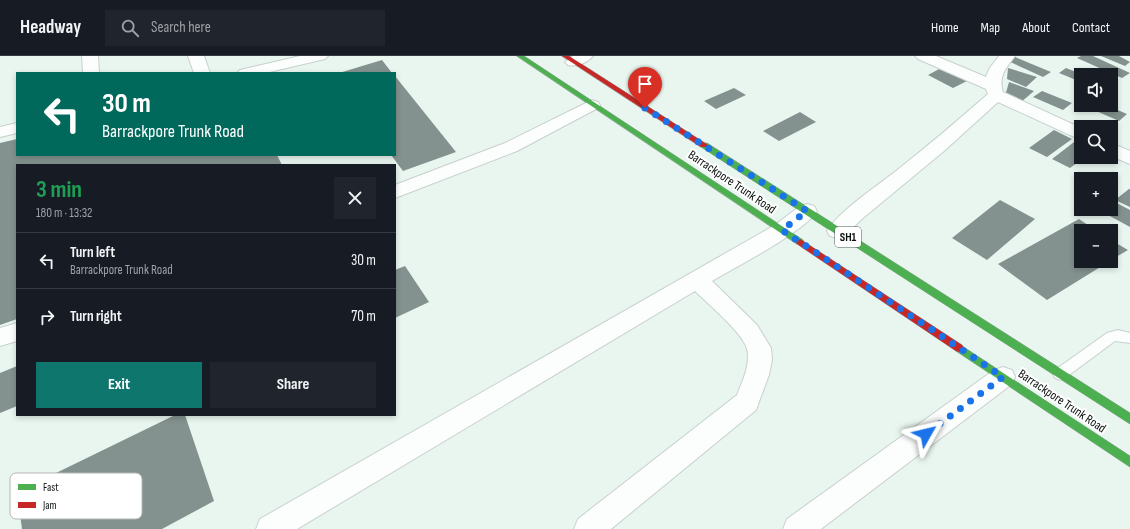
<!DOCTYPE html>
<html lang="en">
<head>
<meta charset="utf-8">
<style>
	:root { --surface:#171b24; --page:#20242c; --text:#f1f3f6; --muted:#9ea1a6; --line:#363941; --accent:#0f766e }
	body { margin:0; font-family:"Sofia Sans Condensed",sans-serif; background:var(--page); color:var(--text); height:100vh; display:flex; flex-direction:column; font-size:15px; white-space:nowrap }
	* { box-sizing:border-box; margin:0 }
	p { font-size:13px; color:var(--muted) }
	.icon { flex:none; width:22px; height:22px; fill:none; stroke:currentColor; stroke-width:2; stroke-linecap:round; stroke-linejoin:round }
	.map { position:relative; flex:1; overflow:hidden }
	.drawer { position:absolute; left:16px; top:108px; width:380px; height:252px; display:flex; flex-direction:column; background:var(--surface); border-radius:0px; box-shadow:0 2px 6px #0003 }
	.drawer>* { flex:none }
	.top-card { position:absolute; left:16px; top:16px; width:380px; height:84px; border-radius:0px; box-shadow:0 2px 6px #0003; background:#00695c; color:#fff; overflow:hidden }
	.fabs { position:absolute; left:1074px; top:12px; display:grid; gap:8px }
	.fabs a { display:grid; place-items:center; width:44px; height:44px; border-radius:0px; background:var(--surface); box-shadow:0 2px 6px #0003; font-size:20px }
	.pin { position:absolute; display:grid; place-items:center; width:34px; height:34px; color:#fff; margin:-41px -17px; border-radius:50% 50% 50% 0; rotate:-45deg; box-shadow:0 0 4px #0007 }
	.pin .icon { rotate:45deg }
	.me { position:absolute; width:44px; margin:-22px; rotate:53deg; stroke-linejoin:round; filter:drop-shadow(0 0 3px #0008) }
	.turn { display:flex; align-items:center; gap:14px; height:84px; padding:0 20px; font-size:18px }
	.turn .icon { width:52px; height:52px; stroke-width:2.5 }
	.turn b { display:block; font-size:28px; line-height:34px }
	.round { display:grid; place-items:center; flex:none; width:42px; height:42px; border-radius:0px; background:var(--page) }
	.summary { display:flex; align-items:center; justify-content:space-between; height:68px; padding:0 20px }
	h1 { font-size:24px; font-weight:700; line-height:30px; color:#1e9e55 }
	.action { display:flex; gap:8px; margin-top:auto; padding:8px 20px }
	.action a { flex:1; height:46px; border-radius:0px; background:var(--accent); color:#fff; font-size:16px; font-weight:700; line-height:46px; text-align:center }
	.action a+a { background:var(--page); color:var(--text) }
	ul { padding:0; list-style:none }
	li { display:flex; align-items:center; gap:12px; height:56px; padding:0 20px; border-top:1px solid var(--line) }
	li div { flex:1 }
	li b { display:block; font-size:15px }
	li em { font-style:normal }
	header { display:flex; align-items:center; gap:24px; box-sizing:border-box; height:56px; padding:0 20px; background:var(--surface); border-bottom:1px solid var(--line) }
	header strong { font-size:19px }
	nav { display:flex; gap:22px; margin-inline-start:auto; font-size:14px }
	.search { width:280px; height:36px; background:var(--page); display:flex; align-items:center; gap:10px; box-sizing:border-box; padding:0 14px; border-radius:0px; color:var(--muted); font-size:15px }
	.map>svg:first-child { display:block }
</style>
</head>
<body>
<header>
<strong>Headway</strong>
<div class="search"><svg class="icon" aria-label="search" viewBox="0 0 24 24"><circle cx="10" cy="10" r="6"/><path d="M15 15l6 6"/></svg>Search here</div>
<nav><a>Home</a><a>Map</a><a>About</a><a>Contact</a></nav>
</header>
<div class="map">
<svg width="1130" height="473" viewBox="0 0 1130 473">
	<rect width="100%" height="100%" fill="#e9f6f0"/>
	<path fill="#83928f" d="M1081,0h12l37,17 -8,5 -45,-20z
		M1101,0h18l11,6 -5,4z
		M1015,1l36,15 -8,5 -35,-16z
		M382,4l10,13h-53z
		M941,12l26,13 -14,7 -25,-13z
		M1008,12l29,9 -11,10 -19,-8z
		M1066,12l15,6v8l-22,-9z
		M395,20l61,76 -53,19 -12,-16h4z
		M1009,26l25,9 -14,12 -15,-7z
		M734,32l12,7 -30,14 -12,-8z
		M1042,35l30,12 -9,7 -30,-13z
		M1090,49h16l21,9 -8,7 -32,-14z
		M800,56l16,10 -37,19 -16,-10z
		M1054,74l18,9 -25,18 -18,-9z
		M17,83v16h260l5,10h-265v154l-17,6v-182z
		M1078,83l3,1v17h4l-15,11 -18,-9z
		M1129,133h1v18l-15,-7z
		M1000,144l35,19 -48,41 -35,-22z
		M1111,144l19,10v17l-33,-18h14z
		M1079,163l18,12h-16v30h29l-63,39 -49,-36z
		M1111,184l17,10 -17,10z
		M405,210l24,36 -34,16v-48z
		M17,310v40l-17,7v-40z
		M175,359h10l29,86 -52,28h-140l-5,-37z"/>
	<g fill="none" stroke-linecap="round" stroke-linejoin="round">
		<defs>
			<path id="lane" d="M1118,274l12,3v10l-15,-2 -50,37 -5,2 -5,-2 -2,-4 2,-4 52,-37z"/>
			<path id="street" d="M82,0h16l1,17h-16z
				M188,0h16l6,17h-16z
				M300,0h28l-3,3 -60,14h-28l3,-3z
				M573,0h20c-6,7 -17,11 -25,9l-3,-3z
				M915,0h21l50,21 3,-8 10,-13h16c-9,12 -17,20 -12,36l78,36v12l-83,-38 -54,49 -81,67 -19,18 -7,2 -7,-2 -3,-5c12,-20 50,-45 69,-60 32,-25 62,-51 92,-77l-2,-5 -68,-30z
				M592,44l6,2 2,3 -2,3 -81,43 -122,47v-13l110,-42z
				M17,67v10l-17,4v-10z
				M1111,87l19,8v13l-19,-8z
				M807,148l7,2 3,5c-13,21 -81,56 -105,70l45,44 14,23 1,12 -3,15 -13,35 -145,119h-37l4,-10 159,-124c5,-13 14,-31 10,-46 -3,-15 -40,-46 -52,-58l-398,238h-41l4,-10 515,-294 25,-19z
				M17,267v18l-17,5v-18z
				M1003,311l9,3 3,7 -3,7 -191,145h-38l4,-10 207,-149z"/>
			<path id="fast" d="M517,0h7l279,184 1,2 -1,2h-6z
				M701,87h6l423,270v11l-429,-277z
				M959,288l171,112v11l-174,-116 -2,-3 2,-3z"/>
			<path id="jam" d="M562,0h7l139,89 -1,2h-6z
				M800,183l162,106 2,3 -2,3 -3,1 -3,-1 -159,-107 -1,-2z"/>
		</defs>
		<use href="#lane" stroke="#c7d0cc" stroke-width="2"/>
		<use href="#street" stroke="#c7d0cc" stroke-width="2"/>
		<use href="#fast" stroke="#99a59b" stroke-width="1"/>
		<use href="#jam" stroke="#99a59b" stroke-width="1"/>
		<use href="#lane" fill="#fcfefd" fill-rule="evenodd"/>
		<use href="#street" fill="#fcfefd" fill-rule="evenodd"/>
		<use href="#fast" fill="#4caf50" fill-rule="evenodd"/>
		<use href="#jam" fill="#c62828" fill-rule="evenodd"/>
	</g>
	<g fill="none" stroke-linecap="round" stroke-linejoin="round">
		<path stroke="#1a73e8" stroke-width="7" stroke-dasharray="0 12.6" d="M645,52l162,103 -25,19 221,147 -77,57"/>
	</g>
	<g text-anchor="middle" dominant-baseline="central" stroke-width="4" stroke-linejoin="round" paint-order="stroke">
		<rect fill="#fff" stroke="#535856" stroke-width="1" x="835" y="171" width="26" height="20" rx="3"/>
		<g font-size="12" font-weight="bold" fill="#09100d">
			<text x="848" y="181">SH1</text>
		</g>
		<g font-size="13" fill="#09100d" stroke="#fff">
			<text transform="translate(732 126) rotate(34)">Barrackpore Trunk Road</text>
			<text transform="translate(1062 345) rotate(34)">Barrackpore Trunk Road</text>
		</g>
	</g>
	<rect x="10" y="417" width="132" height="46" rx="6" fill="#fff" stroke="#b5b7b6" stroke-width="1"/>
	<rect x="18" y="428" width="18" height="6" fill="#4caf50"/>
	<rect x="18" y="446" width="18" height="6" fill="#c62828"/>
	<g font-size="11" fill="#09100d">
		<text x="43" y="435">Fast</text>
		<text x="43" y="453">Jam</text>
	</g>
</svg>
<div class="fabs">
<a><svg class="icon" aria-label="sound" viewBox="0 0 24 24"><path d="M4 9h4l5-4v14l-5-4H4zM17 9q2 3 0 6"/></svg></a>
<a><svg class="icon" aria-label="search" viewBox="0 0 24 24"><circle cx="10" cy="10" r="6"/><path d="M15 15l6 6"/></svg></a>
<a>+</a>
<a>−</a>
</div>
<div class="pin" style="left:645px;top:52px;background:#d93025"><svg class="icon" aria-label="arrive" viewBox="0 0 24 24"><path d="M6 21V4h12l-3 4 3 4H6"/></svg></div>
<svg class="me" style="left:926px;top:378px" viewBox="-20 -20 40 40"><path d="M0-17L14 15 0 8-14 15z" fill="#1a73e8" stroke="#fff" stroke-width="4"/></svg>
<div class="top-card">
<div class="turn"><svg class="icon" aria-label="left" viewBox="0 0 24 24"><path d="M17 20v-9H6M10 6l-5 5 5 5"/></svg><div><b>30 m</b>Barrackpore Trunk Road</div></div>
</div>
<section class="drawer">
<div class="summary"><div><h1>3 min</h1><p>180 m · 13:32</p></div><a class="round"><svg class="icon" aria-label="close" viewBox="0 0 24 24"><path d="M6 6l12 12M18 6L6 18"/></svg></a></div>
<ul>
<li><svg class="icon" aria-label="left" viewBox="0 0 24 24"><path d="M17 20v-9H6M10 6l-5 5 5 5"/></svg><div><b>Turn left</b><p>Barrackpore Trunk Road</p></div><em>30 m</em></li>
<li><svg class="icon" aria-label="right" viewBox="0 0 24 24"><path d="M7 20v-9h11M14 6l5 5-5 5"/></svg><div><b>Turn right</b></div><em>70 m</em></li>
</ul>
<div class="action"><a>Exit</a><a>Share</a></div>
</section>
</div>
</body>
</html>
